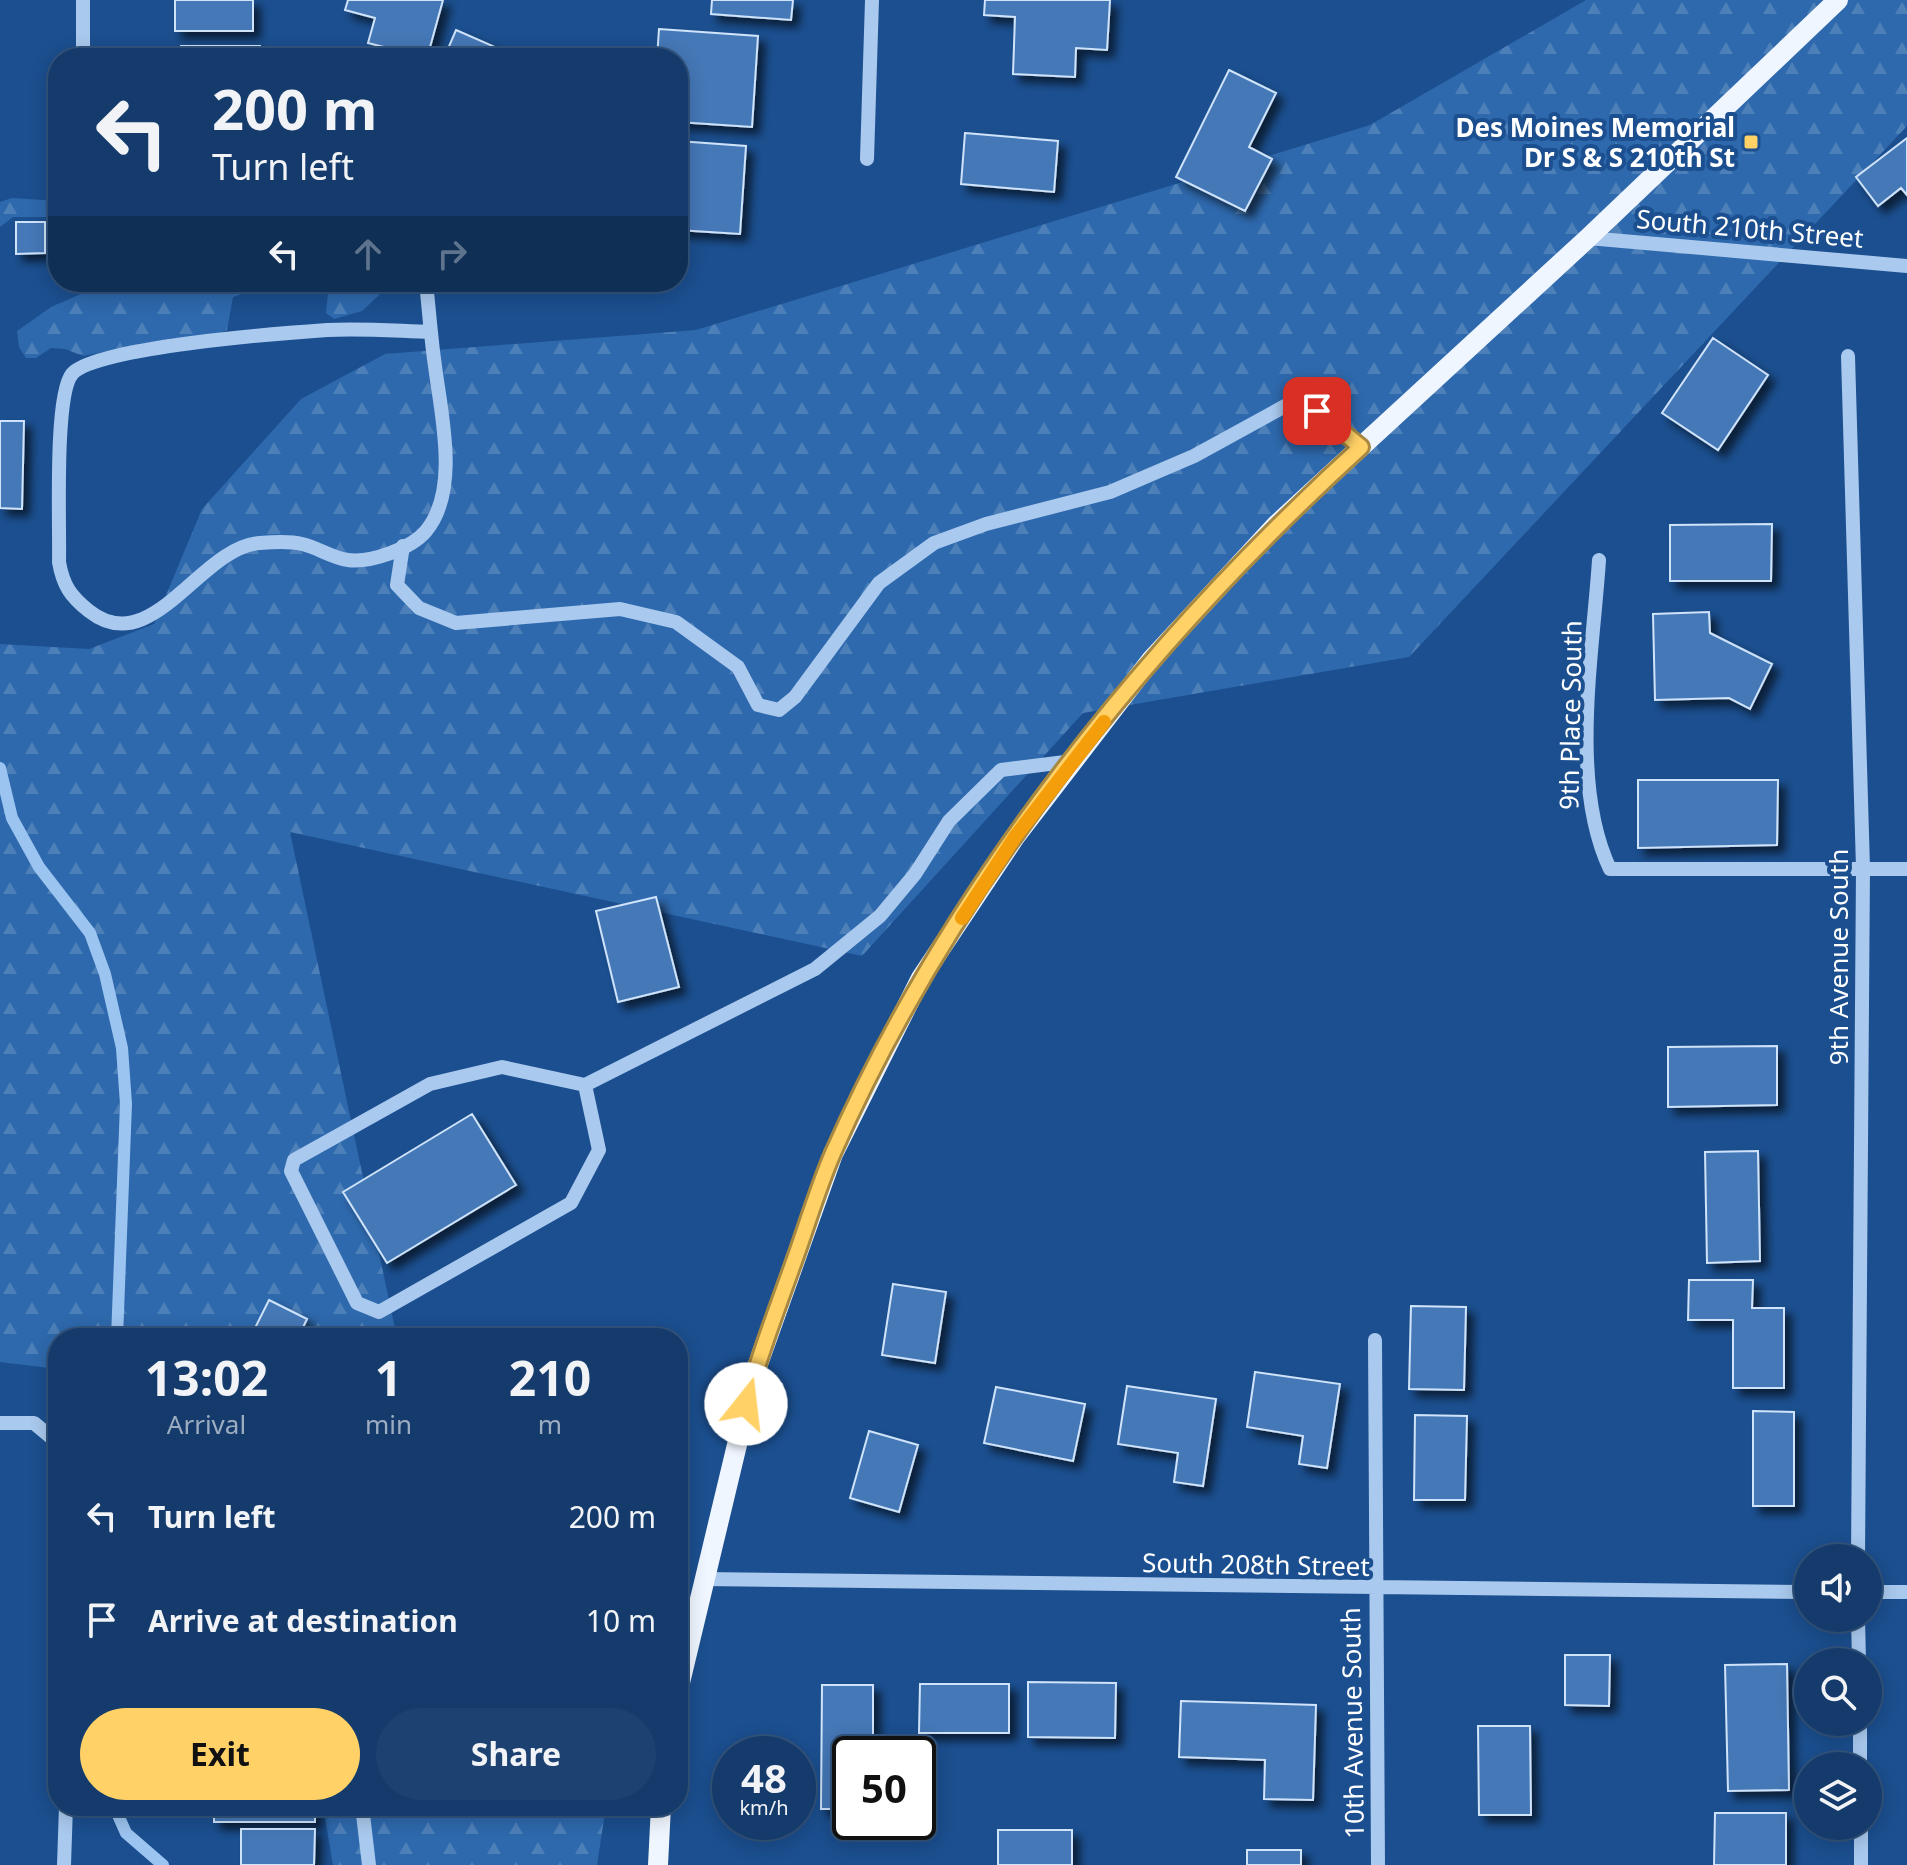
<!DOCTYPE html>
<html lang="en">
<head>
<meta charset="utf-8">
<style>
	:root { --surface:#143b6b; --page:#1d4271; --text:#f1f3f6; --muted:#9dadc1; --line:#33557e; --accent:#ffd166 }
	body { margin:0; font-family:"Noto Sans",sans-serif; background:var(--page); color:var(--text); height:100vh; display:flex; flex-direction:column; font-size:30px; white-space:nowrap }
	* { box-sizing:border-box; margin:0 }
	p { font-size:26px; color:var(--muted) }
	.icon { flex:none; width:44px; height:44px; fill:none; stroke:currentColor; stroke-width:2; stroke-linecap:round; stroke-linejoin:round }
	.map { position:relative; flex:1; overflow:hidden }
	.drawer { position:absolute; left:48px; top:1328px; width:640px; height:488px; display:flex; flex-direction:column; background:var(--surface); border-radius:32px; box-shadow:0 4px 20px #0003,0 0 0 2px var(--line) }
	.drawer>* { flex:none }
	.hud { position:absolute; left:48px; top:48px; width:640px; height:244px; border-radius:32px; box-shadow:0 4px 20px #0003,0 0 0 2px var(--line); background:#143b6b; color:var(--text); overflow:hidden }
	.tools { position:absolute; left:1794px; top:1544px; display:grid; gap:16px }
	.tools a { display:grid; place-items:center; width:88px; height:88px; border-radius:50%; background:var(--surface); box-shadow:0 4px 20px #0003,0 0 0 2px var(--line); font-size:40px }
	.speed { position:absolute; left:712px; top:1736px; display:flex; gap:16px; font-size:40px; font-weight:700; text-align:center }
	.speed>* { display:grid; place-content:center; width:104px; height:104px; border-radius:50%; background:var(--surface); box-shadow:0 4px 20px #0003,0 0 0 2px var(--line); line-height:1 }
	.speed small { font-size:20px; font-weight:400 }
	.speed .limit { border:4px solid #111; border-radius:12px; background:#fff; color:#111 }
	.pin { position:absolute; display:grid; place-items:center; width:68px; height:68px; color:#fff; margin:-34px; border-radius:16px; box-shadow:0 4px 12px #0006 }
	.me { position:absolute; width:88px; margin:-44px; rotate:16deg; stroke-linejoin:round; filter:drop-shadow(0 0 6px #0008) }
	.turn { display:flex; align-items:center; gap:28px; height:168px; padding:0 32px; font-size:36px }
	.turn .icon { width:104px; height:104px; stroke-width:2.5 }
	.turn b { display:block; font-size:56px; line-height:68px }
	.lanes { display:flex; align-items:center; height:76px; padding:0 32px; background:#0003; justify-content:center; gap:40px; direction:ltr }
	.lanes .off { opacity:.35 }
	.eta { display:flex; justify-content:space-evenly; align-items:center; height:136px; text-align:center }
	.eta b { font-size:48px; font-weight:700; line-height:56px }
	.action { display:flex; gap:16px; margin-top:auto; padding:16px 32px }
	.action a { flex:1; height:92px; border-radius:48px; background:var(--accent); color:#111; font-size:32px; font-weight:700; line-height:92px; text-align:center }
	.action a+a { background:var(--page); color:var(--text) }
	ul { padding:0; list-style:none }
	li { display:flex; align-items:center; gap:24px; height:104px; padding:0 32px }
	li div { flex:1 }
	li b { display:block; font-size:30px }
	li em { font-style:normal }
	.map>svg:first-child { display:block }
</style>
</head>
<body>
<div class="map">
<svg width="1907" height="1865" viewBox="0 0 1907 1865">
	<defs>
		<pattern id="forest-firs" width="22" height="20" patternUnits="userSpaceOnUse" patternTransform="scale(2)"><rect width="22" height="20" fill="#2e69ad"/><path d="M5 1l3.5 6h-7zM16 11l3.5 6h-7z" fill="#4d80b9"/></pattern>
		<filter id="shadow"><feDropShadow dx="7" dy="7" stdDeviation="4" flood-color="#0009"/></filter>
	</defs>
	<rect width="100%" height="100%" fill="#1b4f8f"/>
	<path fill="url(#forest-firs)" d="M1586,0h321v126l-498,531 -326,56 -221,243 -572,-124 107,506h-339v31l-58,-7v-718l89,5 65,-25 48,-115 99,-110 84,-45 311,-24 674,-205z
		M12,198l46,3v56l-7,-3 -3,-37h-35l-13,10v-25z
		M85,282h193l-45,15 -6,33 -17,7 -37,1 -90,18 -18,-7 -14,-1 -15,10h-10l-7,-11 -2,-16 34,-24 32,-14z
		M329,282h64l-31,29 -28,8 -8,-6z
		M323,1806h283l-9,59h-264z"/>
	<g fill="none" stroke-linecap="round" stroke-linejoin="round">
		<path stroke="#9cc4f0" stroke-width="12" d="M0,768l12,50 27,49 51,66 15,41 17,74 4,56 -9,234
			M114,1806l12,27 37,32"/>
	</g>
	<path fill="#4478b7" stroke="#cfe3fa" stroke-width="2" filter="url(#shadow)" d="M175,0h78v31h-78z
		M348,0h95l-16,58 -59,-15 7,-25 -30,-8z
		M712,0h81l-2,20 -80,-6z
		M985,0h125l-3,50 -31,-2 -1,29 -62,-3 2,-57 -31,-2z
		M659,29l99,7 -6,91 -74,-5v-64h-21z
		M456,30l64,28h-76z
		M181,46h79v12h-80z
		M1229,70l47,23 -27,54 23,12 -27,52 -69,-34z
		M965,133l93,8 -4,51 -93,-8z
		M1907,138v57l-6,-7 -23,18 -22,-29z
		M678,141l68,5 -6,88 -62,-4z
		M16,222h29v31l-29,1z
		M1713,338l55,37 -50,75 -56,-37z
		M0,421h24l-2,88 -22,-1z
		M1772,524l-1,57h-101v-56z
		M1709,612l1,21 62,31 -22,45 -21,-11 -74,2 -2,-86z
		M1638,780h140l-1,65 -139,3z
		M656,897l23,90 -61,15 -22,-91z
		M1777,1046v59l-109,2v-60z
		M472,1114l44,71 -129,78 -44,-71z
		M1758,1151l2,110 -53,2 -2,-111z
		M1689,1280h64l-1,28h32v80h-51v-68h-45z
		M893,1284l53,8 -11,71 -53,-8z
		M269,1300l38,19 -9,19h-48z
		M1411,1306l55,1 -2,83 -55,-1z
		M1255,1372l85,12 -13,84 -28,-4 4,-28 -56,-9z
		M1127,1386l89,13 -13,87 -29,-4 4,-29 -60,-9z
		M996,1387l89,17 -12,57 -89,-18z
		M1753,1411l41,1v94h-41z
		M1415,1415l52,1 -2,84h-51z
		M869,1431l49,14 -19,67 -49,-14z
		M1565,1655h45l-1,51 -44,-1z
		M1787,1664l2,126 -61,1 -3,-126z
		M1028,1682l88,1 -1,55 -87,-1z
		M920,1684h89v49h-90z
		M822,1685h51v69h-23v55h-29z
		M1181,1701l135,4 -3,95 -49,-1 1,-39 -86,-3z
		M1478,1726h52l1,89h-52z
		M214,1806h101v16h-101z
		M1715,1813h71v52h-72z
		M241,1829h74l-1,36h-73z
		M998,1830h74v35h-74z
		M1247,1850h54v15h-54z"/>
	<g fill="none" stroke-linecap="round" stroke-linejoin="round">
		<path stroke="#a9c9ee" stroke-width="14" d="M83,58v-58
			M867,159l5,-159
			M1588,238l319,28
			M426,282c3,28 5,57 9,84 6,48 25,124 -9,165 -15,18 -56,32 -78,29 -16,-2 -31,-13 -46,-16 -12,-3 -30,-2 -42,-1 -60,4 -108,118 -171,68 -19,-15 -26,-26 -30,-49 1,-34 -5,-166 13,-188 22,-27 212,-41 255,-44 34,-2 70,1 104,2
			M1848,356l15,512 -5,690
			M403,546l-6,39 22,23 37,15 164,-14 56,13 62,45 20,38 21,5 16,-13 84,-114 55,-40 52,-19 124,-32 84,-36 91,-50 32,5 44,36
			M1599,560c-6,93 -30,223 11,309h297
			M585,1085l14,65 -28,53 -192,109 -22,-9 -66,-132 3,-11 136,-76 72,-17 83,18 230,-116 65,-53 35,-42 34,-53 52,-51 72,-9
			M1375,1340l3,525
			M0,1423h34l24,20
			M703,1579l1105,13
			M1868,1592h39
			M1858,1618l1,44
			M1860,1722v44
			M362,1806l7,59
			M1861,1826v39
			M64,1865l2,-59"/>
		<path stroke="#f0f6ff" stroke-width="20" d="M678,1691l75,-313 80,-224 88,-176 94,-141 136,-177 125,-135 312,-287 250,-238
			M658,1865l3,-59"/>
	</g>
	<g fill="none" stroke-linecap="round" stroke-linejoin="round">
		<defs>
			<path id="route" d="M746,1404c12,-46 30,-92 46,-137 14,-38 25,-77 41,-114 118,-267 313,-510 528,-706l-44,-36"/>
		</defs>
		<use href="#route" stroke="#a68842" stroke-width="20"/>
		<use href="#route" stroke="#ffd166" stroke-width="14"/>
		<path stroke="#f59e0b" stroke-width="14" d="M962,918l53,-81 89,-115"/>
	</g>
	<rect fill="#ffd166" stroke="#1b4f8f" stroke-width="3" x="1743" y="134" width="16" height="16" rx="4"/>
	<g text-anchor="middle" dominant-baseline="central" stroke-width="8" stroke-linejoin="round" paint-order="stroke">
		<g font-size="26" font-weight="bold" fill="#fff" stroke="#1b4f8f" text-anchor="end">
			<text x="1735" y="127">Des Moines Memorial<tspan x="1735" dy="30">Dr S &amp; S 210th St</tspan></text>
		</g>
		<g font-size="26" fill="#fff" stroke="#1b4f8f">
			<text transform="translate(1750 228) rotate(5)">South 210th Street</text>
			<text transform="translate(1570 715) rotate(-89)">9th Place South</text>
			<text transform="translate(1838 957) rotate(-90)">9th Avenue South</text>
			<text transform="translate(1256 1564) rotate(1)">South 208th Street</text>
			<text transform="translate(1352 1723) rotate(-91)">10th Avenue South</text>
		</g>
	</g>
</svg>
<div class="tools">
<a><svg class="icon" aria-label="sound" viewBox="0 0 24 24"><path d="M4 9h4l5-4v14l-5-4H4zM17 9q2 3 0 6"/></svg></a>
<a><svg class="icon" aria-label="search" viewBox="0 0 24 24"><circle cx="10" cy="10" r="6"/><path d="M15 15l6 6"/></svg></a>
<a><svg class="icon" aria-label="layers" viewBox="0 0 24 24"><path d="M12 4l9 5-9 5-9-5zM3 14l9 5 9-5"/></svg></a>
</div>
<div class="speed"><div>48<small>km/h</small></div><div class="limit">50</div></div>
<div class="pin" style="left:1317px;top:411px;background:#d93025"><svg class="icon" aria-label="arrive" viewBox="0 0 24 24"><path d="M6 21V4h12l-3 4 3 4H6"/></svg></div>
<svg class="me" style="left:746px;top:1404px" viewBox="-20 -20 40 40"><circle r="19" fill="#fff"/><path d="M0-13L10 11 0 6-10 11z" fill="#ffd166"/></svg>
<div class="hud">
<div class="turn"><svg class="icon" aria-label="left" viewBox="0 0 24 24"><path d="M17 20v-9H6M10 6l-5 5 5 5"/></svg><div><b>200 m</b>Turn left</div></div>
<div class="lanes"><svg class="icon" aria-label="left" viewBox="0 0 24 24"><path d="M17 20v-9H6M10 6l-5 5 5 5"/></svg><svg class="icon off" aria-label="ahead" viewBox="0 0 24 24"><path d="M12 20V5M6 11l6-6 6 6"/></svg><svg class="icon off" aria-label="right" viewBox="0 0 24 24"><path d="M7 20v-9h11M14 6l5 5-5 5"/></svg></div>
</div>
<section class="drawer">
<div class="eta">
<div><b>13:02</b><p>Arrival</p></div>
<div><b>1</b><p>min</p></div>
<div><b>210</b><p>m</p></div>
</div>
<ul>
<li><svg class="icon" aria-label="left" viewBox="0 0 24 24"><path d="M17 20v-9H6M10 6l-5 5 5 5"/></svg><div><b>Turn left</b></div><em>200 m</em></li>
<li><svg class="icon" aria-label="arrive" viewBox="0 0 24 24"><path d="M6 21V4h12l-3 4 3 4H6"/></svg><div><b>Arrive at destination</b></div><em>10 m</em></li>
</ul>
<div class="action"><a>Exit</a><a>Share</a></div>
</section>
</div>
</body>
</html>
